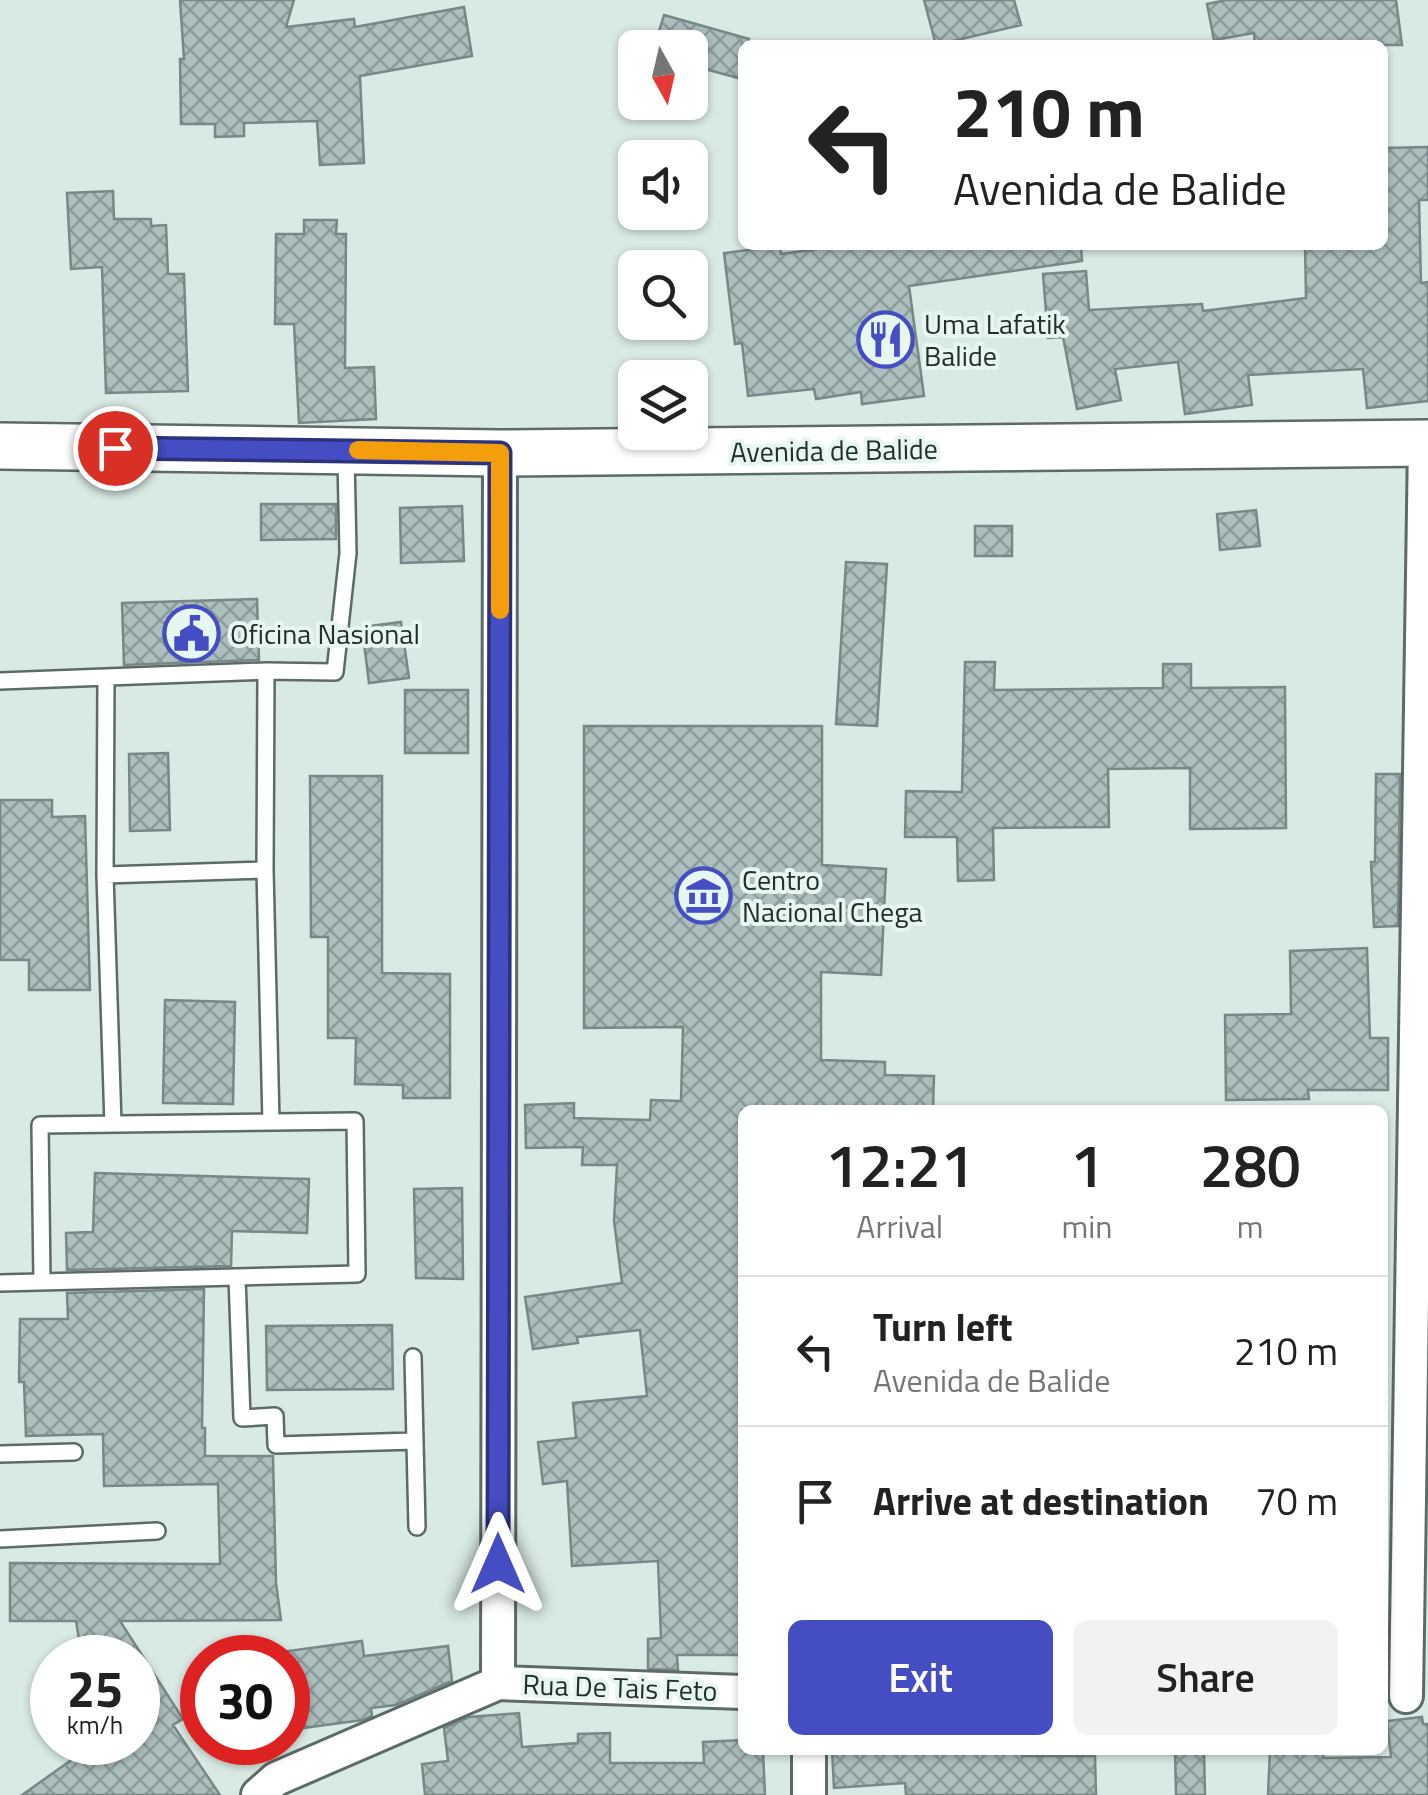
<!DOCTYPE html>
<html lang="en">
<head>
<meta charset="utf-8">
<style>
	:root { --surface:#fff; --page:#f2f2f2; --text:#222; --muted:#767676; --line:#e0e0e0; --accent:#444dc2 }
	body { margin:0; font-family:"Titillium Web",sans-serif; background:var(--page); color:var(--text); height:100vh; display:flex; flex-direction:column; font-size:38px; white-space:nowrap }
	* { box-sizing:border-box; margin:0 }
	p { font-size:32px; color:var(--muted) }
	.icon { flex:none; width:55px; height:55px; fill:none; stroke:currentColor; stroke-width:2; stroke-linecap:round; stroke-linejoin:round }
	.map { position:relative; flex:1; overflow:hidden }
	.details { position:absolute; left:738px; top:1105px; width:650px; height:650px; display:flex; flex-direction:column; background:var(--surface); border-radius:15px; box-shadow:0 2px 8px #0004 }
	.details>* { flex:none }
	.hud { position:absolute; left:738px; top:40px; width:650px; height:210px; border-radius:15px; box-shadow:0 2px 8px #0004; background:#fff; color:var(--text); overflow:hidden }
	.needle { width:65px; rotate:172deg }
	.controls { position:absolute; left:618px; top:30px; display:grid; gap:20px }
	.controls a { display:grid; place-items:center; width:90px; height:90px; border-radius:15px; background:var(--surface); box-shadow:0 2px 8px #0004; font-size:50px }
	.speed { position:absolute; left:30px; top:1635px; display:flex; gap:20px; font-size:50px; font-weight:700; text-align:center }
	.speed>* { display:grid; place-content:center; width:130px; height:130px; border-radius:50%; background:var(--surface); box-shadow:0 2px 8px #0004; line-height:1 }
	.speed small { font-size:25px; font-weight:400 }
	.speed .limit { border:15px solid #d22; background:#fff; color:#111 }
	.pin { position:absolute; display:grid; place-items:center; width:85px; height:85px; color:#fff; margin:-42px; border:5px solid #fff; border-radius:50%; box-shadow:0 2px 10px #0007 }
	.me { position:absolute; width:110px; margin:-55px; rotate:0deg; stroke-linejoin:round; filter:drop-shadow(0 0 8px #0008) }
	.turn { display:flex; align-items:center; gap:35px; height:210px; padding:0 50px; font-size:45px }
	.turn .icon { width:130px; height:130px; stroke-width:2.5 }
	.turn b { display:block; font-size:70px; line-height:85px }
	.eta { display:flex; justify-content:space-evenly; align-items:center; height:170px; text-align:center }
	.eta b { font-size:60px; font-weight:600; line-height:70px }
	.primary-button { display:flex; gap:20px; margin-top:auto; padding:20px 50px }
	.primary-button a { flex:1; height:115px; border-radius:15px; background:var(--accent); color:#fff; font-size:40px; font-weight:600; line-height:115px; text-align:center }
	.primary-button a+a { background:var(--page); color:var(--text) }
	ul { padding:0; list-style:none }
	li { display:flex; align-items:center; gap:30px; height:150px; padding:0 50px; border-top:2px solid var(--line) }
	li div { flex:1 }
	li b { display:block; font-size:38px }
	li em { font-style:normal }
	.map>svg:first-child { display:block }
</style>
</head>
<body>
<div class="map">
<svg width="1428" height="1795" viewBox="0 0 1428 1795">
	<defs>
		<pattern id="building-cross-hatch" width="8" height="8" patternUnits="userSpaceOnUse" patternTransform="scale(2.5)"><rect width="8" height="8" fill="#acbebd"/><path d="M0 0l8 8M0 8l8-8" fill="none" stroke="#8c9b9a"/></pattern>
	</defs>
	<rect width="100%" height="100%" fill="#d9e9e3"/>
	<path fill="url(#building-cross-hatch)" stroke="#788888" stroke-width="2.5" d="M180,0h114l-8,27 68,-8 1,8 109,-20 8,49 -112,20 4,87 -44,2 -3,-44 -73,2v13l-29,1v-13h-34l-1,-65h4z
		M924,0h90l7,25 -85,20z
		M1226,0h170l6,45h-147l-1,-12 -40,7 -7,-36z
		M664,15l85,24 -1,6h-6v34l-52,-14v-17h-36z
		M1428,147v53h-9l2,83 7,-1v119l-61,7 -4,-39 -115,6 4,30 -67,9 -7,-52 -63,7 6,31 -44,9 -14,-72 -15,1 -5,-64 43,-3 3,39 113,-6 1,7 103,-13 -1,-53h77v-97z
		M113,191l1,28h37v7l15,-1 2,49h16l4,117 -82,2 -4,-126 -31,2 -4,-76z
		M304,220h33l-1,14h10l-1,134 29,-1 2,52 -77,4 -5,-99h-19l1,-90h28z
		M846,245h235l1,16 -173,25 15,110 -62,8 -1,-12 -45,7 -2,-10 -66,7 -6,-53 -7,1 -11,-91 56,-7 1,8z
		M261,504h75v35l-75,1z
		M462,506l2,55 -63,2 -1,-55z
		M1256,510l4,36 -40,4 -3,-36z
		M975,526h37v30h-37z
		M846,562l41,2 -10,162 -41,-2z
		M257,599l2,61 -135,5 -2,-62z
		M401,622l8,56 -40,5 -7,-56z
		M965,662h30l-1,28 169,-2v-24h28v24l94,-1 1,141 -96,1v-61l-82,1 1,58 -116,1 1,52 -36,1 -1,-44h-52l1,-46 56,1z
		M405,690h63v63h-63z
		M584,726h238v139l64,4 -5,106 -60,-3v88l64,2v13l49,1 -1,34h-191v545h-65l1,15 -30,-1v-30l13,-1 -3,-77 -86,5 -5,-85 -24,3 -5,-42 38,-4 -3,-35 74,-7 -7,-66 -63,7 1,6 -45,6 -8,-52 97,-14 -8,-62 3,-56h-35l1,-18 -57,1 -1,-43 49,-2v15l76,2 1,-20 30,1 2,-74 -99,1z
		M168,753l2,77 -40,1 -1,-77z
		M1376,774h24l-2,152 -24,1 -3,-65h4z
		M310,776h72v197l68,1v124h-47v-13l-48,-1 1,-46h-28v-101h-17z
		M0,800h52v17l33,-1 5,174h-61v-30h-29z
		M1367,948l3,90h18v52h-80l1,9 -83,1 -1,-85 66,-1 -1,-63z
		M165,1000l70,2 -2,102 -70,-1z
		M95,1173l214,6 -2,54 -75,-2 -1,35 -164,4 -1,-37 27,-1z
		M462,1188l1,91 -47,-1 -2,-89z
		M204,1289l-2,139h3v28h68l3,127 5,37 -161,1 63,98 -10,6 47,70h-198l55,-39 -11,-14h72v-84h-56l-6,-37h-66v-58l210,1 -2,-80 -114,2 -1,-52 -77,2 -2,-54h-5l1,-63h48l-1,-26z
		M392,1325l1,64 -126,1 -1,-64z
		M362,1641l2,15 84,-10 4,35 -56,24 -25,3 1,8 -9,4 -75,10v-79z
		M519,1713l3,34 56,-4v-9l32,-1v30h94l-1,-21 39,-2v10h21l2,45h-340l-3,-31 26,-3 -4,-33 25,-11z
		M1422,1717l1,7h5v71h-160l2,-45h54l-1,8 68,-1 -4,-36z
		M832,1750h190v6h73l1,39h-190l-1,-12 -71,5z
		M1175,1750h29l1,45h-29z"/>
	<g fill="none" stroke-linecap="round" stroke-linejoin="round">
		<defs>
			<path id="service" d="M266,671l-1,199 6,252
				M0,681l266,-10 69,1 13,-119 -2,-96
				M105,875l1,-196
				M113,1124l-8,-249 160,-5
				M237,1277l5,141 33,-2 1,29 139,-4
				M0,1283c119,-3 238,-6 357,-9l-2,-153 -315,4 2,157
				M413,1357l4,170
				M0,1454l74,-2
				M0,1539l157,-8"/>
			<path id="minor" d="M498,1683l244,9
				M1406,1696l19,-1253
				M258,1795l18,-16 222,-96 2,-1230
				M809,1795v-45"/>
			<path id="secondary" d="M0,446l500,7 928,-10"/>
		</defs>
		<use href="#service" stroke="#5d6b66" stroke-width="20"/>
		<use href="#minor" stroke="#5d6b66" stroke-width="38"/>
		<use href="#secondary" stroke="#5d6b66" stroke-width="50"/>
		<use href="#service" stroke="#fff" stroke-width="15"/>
		<use href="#minor" stroke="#fff" stroke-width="32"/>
		<use href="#secondary" stroke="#fff" stroke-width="45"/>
	</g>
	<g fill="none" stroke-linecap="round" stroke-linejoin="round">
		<defs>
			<path id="route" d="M115,448l385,5 -2,1111"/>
		</defs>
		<use href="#route" stroke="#2c327e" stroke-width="25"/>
		<use href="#route" stroke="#444dc2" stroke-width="18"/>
		<path stroke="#f59e0b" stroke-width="18" d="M358,450l142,3v157"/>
	</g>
	<defs>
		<symbol id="restaurant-ring" viewBox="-11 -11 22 22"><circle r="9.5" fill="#e6f7f1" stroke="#444dc2" stroke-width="1.5"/><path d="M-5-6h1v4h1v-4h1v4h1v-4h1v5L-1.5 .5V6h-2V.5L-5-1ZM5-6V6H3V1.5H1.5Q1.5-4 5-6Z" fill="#444dc2"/></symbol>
		<symbol id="civic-ring" viewBox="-11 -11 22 22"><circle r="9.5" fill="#e6f7f1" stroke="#444dc2" stroke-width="1.5"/><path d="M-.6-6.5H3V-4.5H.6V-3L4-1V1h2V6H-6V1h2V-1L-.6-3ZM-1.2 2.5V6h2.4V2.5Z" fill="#444dc2"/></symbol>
		<symbol id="museum-ring" viewBox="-11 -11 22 22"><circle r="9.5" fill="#e6f7f1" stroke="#444dc2" stroke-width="1.5"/><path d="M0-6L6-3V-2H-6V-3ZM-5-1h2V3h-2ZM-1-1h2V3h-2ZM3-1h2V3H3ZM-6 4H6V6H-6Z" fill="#444dc2"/></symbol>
	</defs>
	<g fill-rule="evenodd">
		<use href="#restaurant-ring" x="854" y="308" width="63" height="63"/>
		<use href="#civic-ring" x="160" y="602" width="63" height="63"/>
		<use href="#museum-ring" x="672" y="864" width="63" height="63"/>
	</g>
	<g text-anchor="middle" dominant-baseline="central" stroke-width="8" stroke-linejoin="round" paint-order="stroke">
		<g font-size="28" fill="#272d2b" stroke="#e6f7f1" text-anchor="start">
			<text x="924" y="323">Uma Lafatik<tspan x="924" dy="32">Balide</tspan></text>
			<text x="230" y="633">Oficina Nasional</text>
			<text x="742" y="879">Centro<tspan x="742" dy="32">Nacional Chega</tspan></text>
		</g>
		<g font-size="28" fill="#272d2b" stroke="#e6f7f1">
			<text transform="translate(834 450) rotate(-1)">Avenida de Balide</text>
			<text transform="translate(620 1687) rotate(2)">Rua De Tais Feto</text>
		</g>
	</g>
</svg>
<div class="controls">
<a><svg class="needle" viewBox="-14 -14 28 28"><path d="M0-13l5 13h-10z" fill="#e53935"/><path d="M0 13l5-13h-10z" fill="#767676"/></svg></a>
<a><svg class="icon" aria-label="sound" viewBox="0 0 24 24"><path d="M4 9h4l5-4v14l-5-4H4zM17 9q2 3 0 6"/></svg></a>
<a><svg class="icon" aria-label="search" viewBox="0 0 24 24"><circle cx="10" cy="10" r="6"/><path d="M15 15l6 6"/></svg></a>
<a><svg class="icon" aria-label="layers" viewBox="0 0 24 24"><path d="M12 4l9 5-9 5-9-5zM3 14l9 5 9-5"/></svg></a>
</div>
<div class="speed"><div>25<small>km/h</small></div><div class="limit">30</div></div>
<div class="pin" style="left:115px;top:448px;background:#d93025"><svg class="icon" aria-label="arrive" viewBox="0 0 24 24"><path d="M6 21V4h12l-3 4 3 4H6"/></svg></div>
<svg class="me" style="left:498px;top:1564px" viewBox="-20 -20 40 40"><path d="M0-17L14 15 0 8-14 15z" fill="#444dc2" stroke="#fff" stroke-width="4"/></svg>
<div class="hud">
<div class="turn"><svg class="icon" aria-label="left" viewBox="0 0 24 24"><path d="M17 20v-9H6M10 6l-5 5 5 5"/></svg><div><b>210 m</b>Avenida de Balide</div></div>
</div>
<section class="details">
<div class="eta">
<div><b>12:21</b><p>Arrival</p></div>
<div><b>1</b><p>min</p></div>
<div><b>280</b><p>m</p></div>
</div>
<ul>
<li><svg class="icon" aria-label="left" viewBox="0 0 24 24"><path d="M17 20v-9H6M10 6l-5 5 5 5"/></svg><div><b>Turn left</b><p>Avenida de Balide</p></div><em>210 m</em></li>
<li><svg class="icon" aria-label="arrive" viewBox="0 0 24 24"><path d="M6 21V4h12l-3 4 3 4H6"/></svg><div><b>Arrive at destination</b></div><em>70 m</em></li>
</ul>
<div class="primary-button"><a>Exit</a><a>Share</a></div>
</section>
</div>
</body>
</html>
